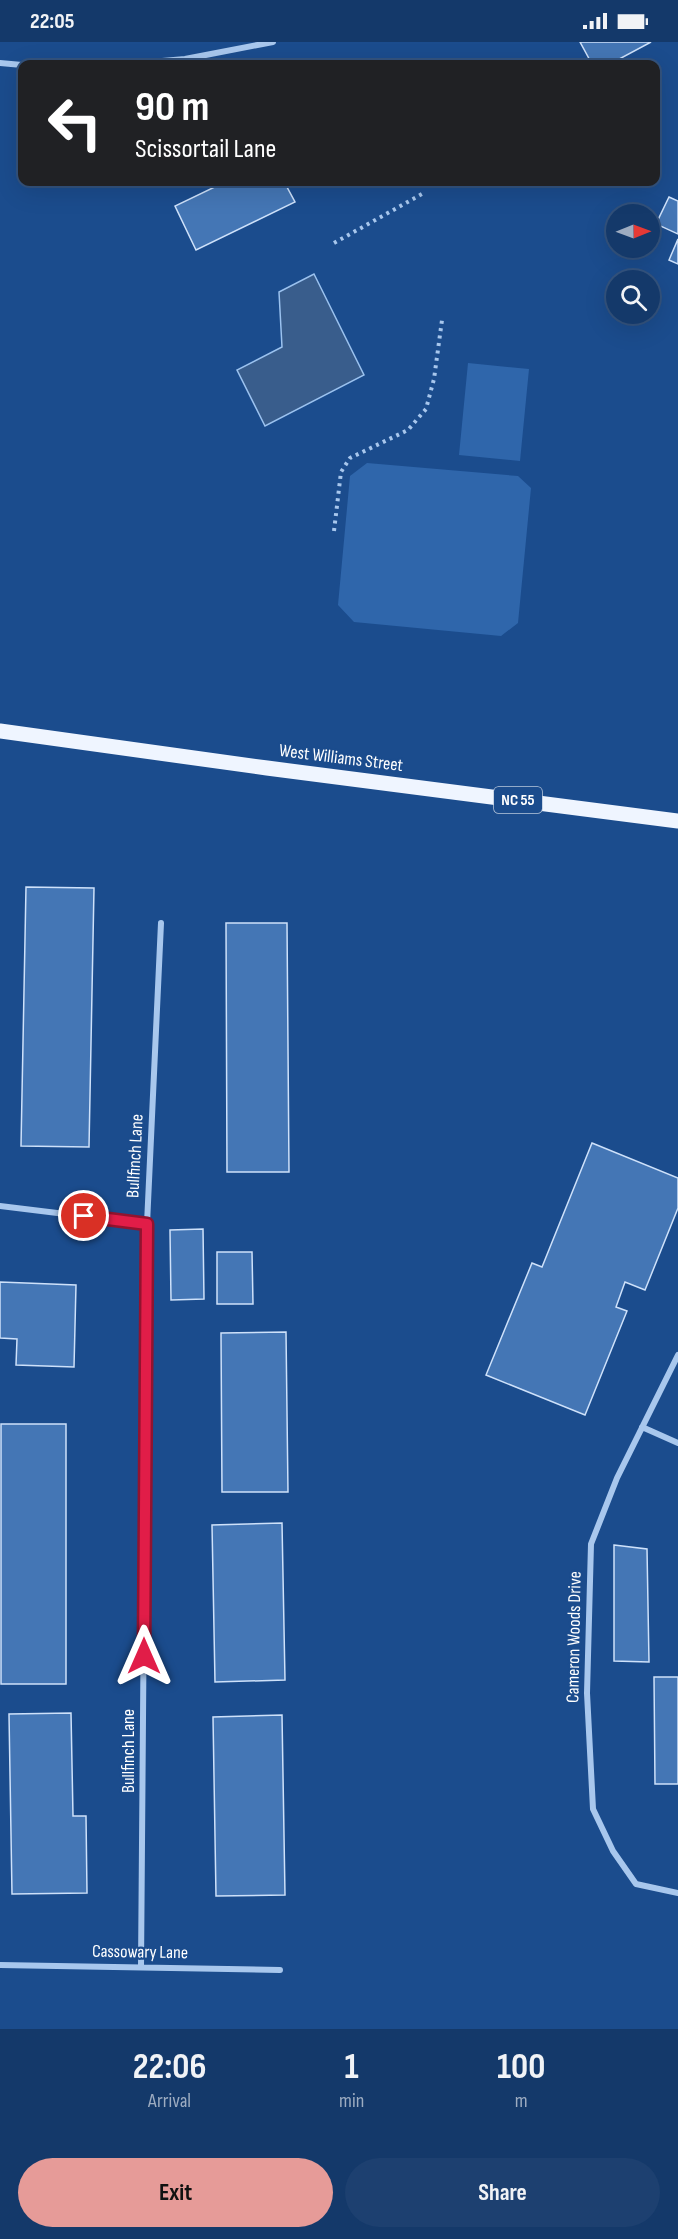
<!DOCTYPE html>
<html lang="en">
<head>
<meta charset="utf-8">
<style>
	:root { --surface:#14396a; --page:#1d4070; --text:#f1f3f6; --muted:#9dacc1; --line:#33537e; --accent:#e69b98 }
	body { margin:0; font-family:"Sofia Sans Condensed",sans-serif; background:var(--page); color:var(--text); height:100vh; display:flex; flex-direction:column; font-size:22px; white-space:nowrap }
	* { box-sizing:border-box; margin:0 }
	p { font-size:20px; color:var(--muted) }
	.icon { flex:none; width:33px; height:33px; fill:none; stroke:currentColor; stroke-width:2; stroke-linecap:round; stroke-linejoin:round }
	.map { position:relative; height:1987px; overflow:hidden }
	.panel { display:flex; flex-direction:column; background:var(--surface); flex:1 }
	.panel>* { flex:none }
	.banner { position:absolute; left:18px; top:18px; width:642px; height:126px; border-radius:12px; box-shadow:0 6px 24px #0002,0 0 0 2px var(--line); background:#202124; color:#fff; overflow:hidden }
	.needle { width:39px; rotate:89deg }
	.tools { position:absolute; left:606px; top:162px; display:grid; gap:12px }
	.tools a { display:grid; place-items:center; width:54px; height:54px; border-radius:50%; background:var(--surface); box-shadow:0 6px 24px #0002,0 0 0 2px var(--line); font-size:30px }
	.pin { position:absolute; display:grid; place-items:center; width:51px; height:51px; color:#fff; margin:-26px; border:3px solid #fff; border-radius:50%; box-shadow:0 2px 6px #0007 }
	.me { position:absolute; width:66px; margin:-33px; rotate:0deg; stroke-linejoin:round; filter:drop-shadow(0 0 4px #0008) }
	.turn { display:flex; align-items:center; gap:21px; height:126px; padding:0 18px; font-size:27px }
	.turn .icon { width:78px; height:78px; stroke-width:2.5 }
	.turn b { display:block; font-size:42px; line-height:51px }
	.eta { display:flex; justify-content:space-evenly; align-items:center; height:102px; text-align:center }
	.eta b { font-size:36px; font-weight:700; line-height:42px }
	.primary-button { display:flex; gap:12px; margin-top:auto; padding:12px 18px }
	.primary-button a { flex:1; height:69px; border-radius:36px; background:var(--accent); color:#111; font-size:24px; font-weight:700; line-height:69px; text-align:center }
	.primary-button a+a { background:var(--page); color:var(--text) }
	.status { display:flex; justify-content:space-between; align-items:center; height:42px; padding:0 30px; background:var(--surface); direction:ltr }
	.status svg { height:16px; fill:currentColor }
	.map>svg:first-child { display:block }
</style>
</head>
<body>
<div class="status"><b>22:05</b><svg viewBox="0 0 49 12"><path d="M0 12V9h3v3zM5 12V6h3v6zM10 12V3h3v9zM15 12V0h3v12zM26 1h20v11H26zM47 4h2v5h-2z"/></svg></div>
<div class="map">
<svg width="678" height="1987" viewBox="0 0 678 1987">
	<rect width="100%" height="100%" fill="#1b4c8d"/>
	<path fill="#2f66ab" d="M468,321l61,6 -9,92 -61,-6z
		M367,421l151,13 13,12 -13,135 -17,13 -147,-14 -16,-17 12,-129z"/>
	<path fill="#395d8c" stroke="#9bc2ef" stroke-width="1.5" d="M314,232l50,101 -99,51 -28,-56 45,-23 -3,-55z"/>
	<path fill="#4476b5" stroke="#cee1fa" stroke-width="1.5" d="M580,0h71l-41,22h-18z
		M225,140h73l-11,5 8,15 -99,48 -21,-44z
		M669,155l9,4v33l-22,-10z
		M678,197v25l-9,-4z
		M26,845l68,1 -5,259 -68,-1z
		M226,881h61l2,249h-62z
		M592,1101l86,35v30l-33,82 -20,-8 -9,25 11,4 -42,104 -99,-40 46,-112 10,4z
		M203,1187l1,70 -33,1 -1,-70z
		M217,1210h35l1,52h-36z
		M0,1240l76,3 -2,82 -58,-2 1,-26 -17,-1z
		M286,1290l2,160h-66l-1,-159z
		M1,1382h65v260h-65z
		M282,1481l3,157 -70,2 -3,-157z
		M614,1503l33,4 2,113 -35,-1z
		M654,1635h24v107h-23z
		M71,1671l2,103h13l1,77 -75,1 -3,-180z
		M282,1673l3,180 -69,1 -3,-179z"/>
	<g fill="none" stroke-linecap="round" stroke-linejoin="round">
		<path stroke="#a8c7ed" stroke-width="4" stroke-dasharray="3 4.5" stroke-linecap="butt" d="M334,201l88,-49
			M334,489l7,-59 9,-14 58,-28 18,-21 8,-30 8,-59"/>
		<path stroke="#a8c7ed" stroke-width="6" d="M0,21l22,2
			M128,22l57,-5 88,-17
			M0,1164l147,18
			M678,1313l-61,123 -26,66 -4,149 6,116 20,42 23,33 42,9
			M642,1385l36,16
			M0,1923l280,5
			M141,1925l6,-743 14,-301"/>
		<path stroke="#eff5ff" stroke-width="15" d="M0,689l267,37 411,53"/>
	</g>
	<g fill="none" stroke-linecap="round" stroke-linejoin="round">
		<defs>
			<path id="route" d="M84,1174l63,8 -3,432"/>
		</defs>
		<use href="#route" stroke="#92132f" stroke-width="15"/>
		<use href="#route" stroke="#e11d48" stroke-width="10"/>
	</g>
	<g text-anchor="middle" dominant-baseline="central" stroke-width="4.5" stroke-linejoin="round" paint-order="stroke">
		<rect fill="#1b4c8d" stroke="#bbc9dd" stroke-width="1.5" x="494" y="745" width="48" height="26" rx="4.5"/>
		<g font-size="16" font-weight="bold" fill="#fff">
			<text x="518" y="758">NC 55</text>
		</g>
		<g font-size="18" fill="#fff" stroke="#1b4c8d">
			<text transform="translate(341 716) rotate(7)">West Williams Street</text>
			<text transform="translate(135 1114) rotate(-87)">Bullfinch Lane</text>
			<text transform="translate(574 1595) rotate(-89)">Cameron Woods Drive</text>
			<text transform="translate(128 1709) rotate(-90)">Bullfinch Lane</text>
			<text transform="translate(140 1910) rotate(1)">Cassowary Lane</text>
		</g>
	</g>
</svg>
<div class="tools">
<a><svg class="needle" viewBox="-14 -14 28 28"><path d="M0-13l5 13h-10z" fill="#e53935"/><path d="M0 13l5-13h-10z" fill="#9dacc1"/></svg></a>
<a><svg class="icon" aria-label="search" viewBox="0 0 24 24"><circle cx="10" cy="10" r="6"/><path d="M15 15l6 6"/></svg></a>
</div>
<div class="pin" style="left:84px;top:1174px;background:#d93025"><svg class="icon" aria-label="arrive" viewBox="0 0 24 24"><path d="M6 21V4h12l-3 4 3 4H6"/></svg></div>
<svg class="me" style="left:144px;top:1614px" viewBox="-20 -20 40 40"><path d="M0-17L14 15 0 8-14 15z" fill="#e11d48" stroke="#fff" stroke-width="4"/></svg>
<div class="banner">
<div class="turn"><svg class="icon" aria-label="left" viewBox="0 0 24 24"><path d="M17 20v-9H6M10 6l-5 5 5 5"/></svg><div><b>90 m</b>Scissortail Lane</div></div>
</div>
</div>
<section class="panel">
<div class="eta">
<div><b>22:06</b><p>Arrival</p></div>
<div><b>1</b><p>min</p></div>
<div><b>100</b><p>m</p></div>
</div>
<div class="primary-button"><a>Exit</a><a>Share</a></div>
</section>
</body>
</html>
